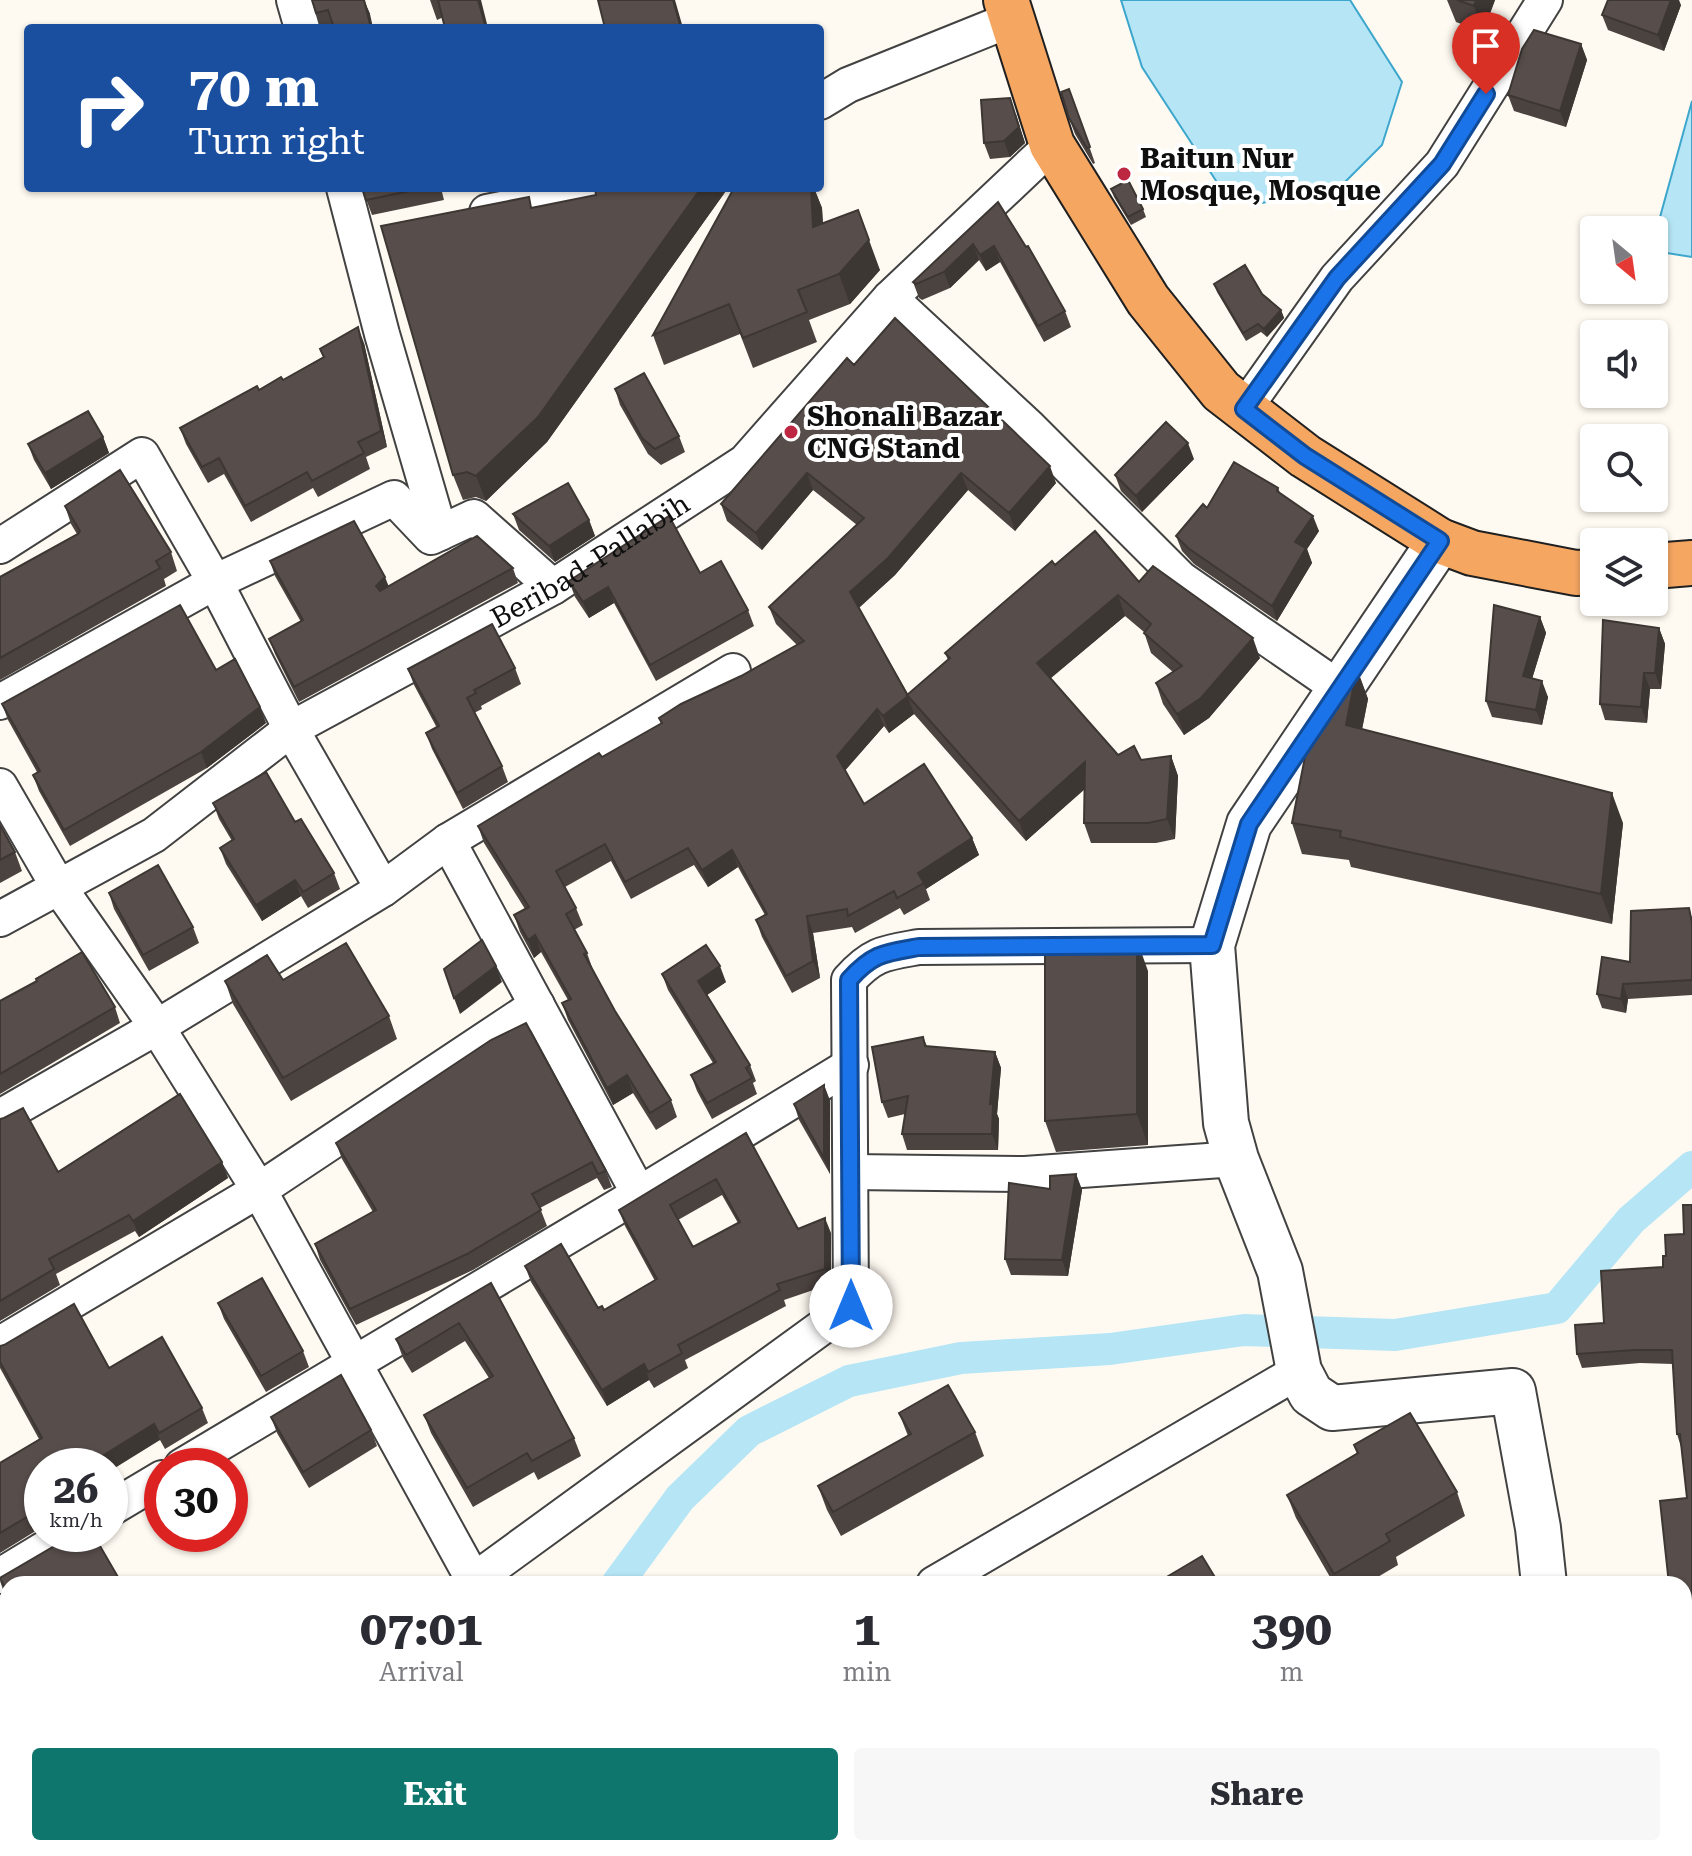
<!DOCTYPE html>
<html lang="en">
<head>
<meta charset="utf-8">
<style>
	:root { --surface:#fff; --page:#f7f7f7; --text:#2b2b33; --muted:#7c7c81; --accent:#0f766e }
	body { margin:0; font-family:"Roboto Serif",serif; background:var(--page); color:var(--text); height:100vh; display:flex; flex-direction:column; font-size:30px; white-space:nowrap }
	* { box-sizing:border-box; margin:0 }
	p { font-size:26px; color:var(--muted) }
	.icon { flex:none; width:44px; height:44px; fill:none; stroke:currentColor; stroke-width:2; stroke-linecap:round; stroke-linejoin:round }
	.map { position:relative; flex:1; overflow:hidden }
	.sheet { position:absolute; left:0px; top:1576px; width:1692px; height:280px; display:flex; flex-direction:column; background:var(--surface); border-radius:24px 24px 0 0; box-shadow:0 2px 6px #0004 }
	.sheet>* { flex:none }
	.hud { position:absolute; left:24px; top:24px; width:800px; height:168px; border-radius:8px; box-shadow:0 2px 6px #0004; background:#1a4fa0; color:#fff; overflow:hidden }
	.needle { width:52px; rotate:151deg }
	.buttons { position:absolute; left:1580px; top:216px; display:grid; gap:16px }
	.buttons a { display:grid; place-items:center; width:88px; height:88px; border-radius:8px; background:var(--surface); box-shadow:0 2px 6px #0004; font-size:40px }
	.speed { position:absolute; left:24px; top:1448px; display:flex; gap:16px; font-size:40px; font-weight:700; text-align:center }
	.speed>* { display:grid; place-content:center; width:104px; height:104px; border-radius:50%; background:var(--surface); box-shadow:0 2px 6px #0004; line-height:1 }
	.speed small { font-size:20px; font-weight:400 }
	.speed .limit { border:12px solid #d22; background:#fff; color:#111 }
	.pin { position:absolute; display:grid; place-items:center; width:68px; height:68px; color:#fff; margin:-82px -34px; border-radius:50% 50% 50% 0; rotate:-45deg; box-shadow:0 0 8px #0007 }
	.pin .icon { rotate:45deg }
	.me { position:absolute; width:88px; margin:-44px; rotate:0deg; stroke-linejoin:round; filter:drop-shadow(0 0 6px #0008) }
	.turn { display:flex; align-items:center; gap:28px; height:168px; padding:0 32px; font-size:36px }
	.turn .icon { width:104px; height:104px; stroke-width:2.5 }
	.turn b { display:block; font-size:56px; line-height:68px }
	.eta { display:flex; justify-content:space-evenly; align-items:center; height:136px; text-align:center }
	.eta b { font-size:48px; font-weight:700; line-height:56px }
	.primary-button { display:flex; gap:16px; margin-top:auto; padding:16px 32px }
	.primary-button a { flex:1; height:92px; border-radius:8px; background:var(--accent); color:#fff; font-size:32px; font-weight:700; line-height:92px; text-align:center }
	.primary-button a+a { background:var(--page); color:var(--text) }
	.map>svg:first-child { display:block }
</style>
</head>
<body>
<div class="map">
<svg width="1692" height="1856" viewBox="0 0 1692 1856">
	<rect width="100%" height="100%" fill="#fffaf1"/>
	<path fill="#b6e6f6" stroke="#3da6cc" stroke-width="2" d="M1121,0h229l52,82 -20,63 -42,42 -83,17 -35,-14 -80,-123z
		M1692,101v156l-38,-6v-12z
		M1692,1726v130h-87l4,-8h75v-114z"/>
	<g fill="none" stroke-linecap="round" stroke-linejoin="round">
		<path stroke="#b6e6f6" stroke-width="32" d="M617,1584l63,-86 69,-67 100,-50 112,-23 149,-9 134,-19 151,5 162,-27 74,-88 61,-53
			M227,1856l14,-8"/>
		<defs>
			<g id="minor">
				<path d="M294,0l8,28"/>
				<path d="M820,102l28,-17 164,-66"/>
				<path d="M344,188l38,146 58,199"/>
				<path d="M487,212l121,-24"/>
				<path d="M890,298l139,129 152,152 158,109"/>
				<path d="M1244,409l93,-131 105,-114 103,-164"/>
				<path d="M0,546l142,-91 73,127 76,147 92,160"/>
				<path d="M0,702l215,-120 179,-84 37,39 43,-20 79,70"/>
				<path d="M0,786l58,100 99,141 102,163 215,391"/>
				<path id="s1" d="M0,919l154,-84 137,-106 262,-142 192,-125 145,-164 162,-153"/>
				<path d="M0,1117l157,-90 226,-138 65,-48 285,-170"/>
				<path d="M851,1172l174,2 211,-15"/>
				<path d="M639,1194l212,-129"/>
				<path d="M0,1344l259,-154 278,-185"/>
				<path d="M182,1466l457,-272 -191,-353"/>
				<path d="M110,1509l52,-31"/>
				<path d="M0,1576l69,-42"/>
				<path d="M469,1584l382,-278 -2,-326c24,-27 36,-27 70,-33l293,-2"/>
				<path d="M934,1584l365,-213"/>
				<path d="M0,1844l8,-5"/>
				<path d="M631,1848l5,8"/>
				<path d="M447,1856l15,-8"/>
				<path d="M936,1856l14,-8"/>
				<path d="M1322,1856l13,-8"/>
			</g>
			<path id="tertiary" d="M1440,541l-191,283 -37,121 14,178 10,36 44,112 19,100 12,23 21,14 181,-17 25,137 6,56
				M1436,1856l5,-8"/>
			<path id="trunk" d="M1006,0l46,145 96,155 73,91 84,65 135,85 32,12 104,20 18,-1
				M1654,566l38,-3"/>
		</defs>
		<use href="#minor" stroke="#424242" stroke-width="38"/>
		<use href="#tertiary" stroke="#424242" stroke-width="48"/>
		<use href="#trunk" stroke="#202020" stroke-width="48"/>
		<use href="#minor" stroke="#fff" stroke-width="34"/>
		<use href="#tertiary" stroke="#fff" stroke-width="44"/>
		<use href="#trunk" stroke="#f5a762" stroke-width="44"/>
	</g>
	<path fill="#4b4340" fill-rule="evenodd" d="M364,0l6,14 -49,14 -5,-15z
		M430,0h51l-44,20z
		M1447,0h48l-12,32 -27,-10z
		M1681,5l-17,46 -56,-21 -6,-15z
		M1581,44l6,16 -21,67 -52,-16 -6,-16z
		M1069,89l26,74 -2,1 -18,-30 -6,-16z
		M1016,114l9,29 -15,14 -20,2 -6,-16z
		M362,188h79l3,12 -72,15z
		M485,188h21l-19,4z
		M595,188h133l-181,254 -61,59 -10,-4 -13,3 -10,-25 80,-267 63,-13z
		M734,188h80l8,20 1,15 57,47 -30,34 -41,16 8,22 -64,26 -13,-34 -76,31 -11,-30z
		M1111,189l32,20 3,8 -15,8 -17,-28z
		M998,202l67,109 6,16 -27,15 -44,-80 -14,9 -7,-11 -29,28 -28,12 -3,-2 -6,-16z
		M1214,284l48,10 19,16 3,8 -17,19 -6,-5 -15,9 -29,-49z
		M364,343l23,104 -21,10 4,12 -52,28 -5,-9 -62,34 -27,-48 -16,9 -22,-39 -6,-16 79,-38 24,-10 40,-23 -3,-8z
		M854,365l202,118 -41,48 -47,-41 -73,85 -36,33 49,86 40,-34 -3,-7 110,-88 84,17 121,76 -51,60 -25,17 -21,-31 -7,-21 17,-11 -22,-19 -7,-21 -19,-16 -75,62 68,77 23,5 30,-4 7,20 -3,63 -19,4h-65l-7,-20v-34l-58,52 -112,-127 -25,19 -5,-7 -39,44 19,34 108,34 7,17 -53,34 4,11 -26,15 -4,-7 -45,25 -3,-6 -39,6 7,45 -28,15 -30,-56 -6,-17 9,-5 -27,-48 -30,20 -14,-22 -63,34 -20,-38 -46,26 11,21 7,17 -9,5 13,23 6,17 22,41 56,89 6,17 -21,13 -23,-37 -20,12 -45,-85 -6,-17 6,-3 -27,-48 -7,6 -14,-26 -6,-17 11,-6 -41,-66 -6,-17 183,-102 -2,-6 82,-42 56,-31 -21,-21 -7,-17 88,-82 -44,-35 -51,60 -35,-29 -6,-17z
		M615,389l64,47 6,16 -24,13 -13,-11 -28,-49z
		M103,437l6,16 -58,36 -17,-29 -6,-16z
		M1194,459l-52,53 -21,-21 -6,-16z
		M1278,488l2,5 39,38 -12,18 5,14 -35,58 -83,-57 -12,-13 -6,-15 31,-28z
		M65,506l106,46 6,19 -13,8 2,7 -166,94v-103l77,-43 -6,-10z
		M513,514l76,6 6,16 -40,26 -36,-32z
		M270,561l118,25 125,-18 5,15 -219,119 -24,-48 -6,-15 32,-17 -26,-46z
		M700,573l48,37 6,16 -98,55 -42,-78 -25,15 -14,-21 -6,-16z
		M1540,617l6,16 -14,46 16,18 -6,28 -50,-8 -6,-16z
		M1659,628l6,16 -4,45h-11l-3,34 -42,-3 -5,-16z
		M515,668l6,16 -40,22 1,3 -8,4 28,53 6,16 -45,27 -31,-60 -6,-16 11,-5 -23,-43 -6,-16z
		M1357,669l11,30 -6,30 261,94 -11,101 -261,-57 -2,-7 -47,-6 -10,-31z
		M216,670l50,53 -59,45 -137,78 -31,-55 -6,-16 4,-3 -29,-52 -6,-16z
		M213,803l82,19 39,51 6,16 -32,19 -7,-12 -39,25 -36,-57 -6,-16 12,-7 -13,-22z
		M0,825l15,27 7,19 -22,12z
		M109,893l84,34 6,16 -50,28 -35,-62z
		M1692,916v79l-64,4 -2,14 -24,-5 -5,-14 33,-32z
		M1148,971v174l-92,7 -11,-31z
		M662,974l64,8 -19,13 43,70 6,16 -3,2 4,11 -45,25 -15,-28 -6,-16 22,-12 -45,-73z
		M283,980l106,36 8,23 -106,62 -58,-97 -8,-23z
		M0,1001l115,6 5,16 -120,71z
		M923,1037l4,9 68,6 6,16 -4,46 2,5 -1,31h-91l-5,-16 3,-20 -17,4 -6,-16z
		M491,1040l115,131 6,16 -8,3 -7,-12 -57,30 7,18 -74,44 -117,55 -36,-65 -5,-16 58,-32 -31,-53 -6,-16z
		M824,1085l6,16v73l-31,-54 -5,-16z
		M0,1119l58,53 164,-10 6,16 -89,59 -4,-6 -79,43 4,11 -60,36z
		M746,1133l52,96 33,4v51l-47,16 2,6 -101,54 3,8 -34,20 -5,-8 -42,26 -76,-124 -6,-16 73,42 6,2 51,-29 -30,-55 -6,-16zM722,1195l16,28 -45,24 -15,-27z
		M1076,1174l6,16 -14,86 -57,-1 -6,-16 45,-70z
		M1692,1205v401l-8,1 3,-109 -6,-51 -4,-13 -4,-70 -33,-1 -58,5 -5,-14 27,-31 59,-56 3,-11 18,-22z
		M491,1283l83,155 7,18 -43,24 -4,-8 -61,35 -42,-74 -7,-18 65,-37 -24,-37 -53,32 -9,-15 -7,-19z
		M218,1303l85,48 6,16 -43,25 -42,-73z
		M0,1346l109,22 93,40 6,15 -43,26 -5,-9 -118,26v61l-42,26v-90l39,-24 -39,-71z
		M899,1413l76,19 9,24 -143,80 -14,-26 -9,-24 90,-50z
		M271,1417l100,13 6,16 -68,42 -32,-55z
		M1354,1445l103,47 8,24 -69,41 2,8 -32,19h-32l-38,-66 -9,-23 70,-41z
		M0,1581l8,3v16l-3,-5z
		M8,1667v32l-8,-17v-11z
		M661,1848h26l-13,8h-8z
		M789,1848h99l4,8h-98z
		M1101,1848h38l1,2 -11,6h-24z
		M1205,1848h81l-13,8h-63z"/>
	<path fill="#3d3734" d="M364,0l6,14 3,14h-2z
		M478,0h3l7,28h-2z
		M673,0h2l8,28h-2z
		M1476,0h19l-12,32 -9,-26z
		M1671,0h8l2,5 -17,46 -6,-16z
		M1581,44l6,16 -21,67 -6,-16z
		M1010,98l15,45 -15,14 -6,-16z
		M701,188h27l-181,254 -61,59 -10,-25z
		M811,188h3l8,20 2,48 -11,-29z
		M869,240l11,30 -30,34 -11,-30z
		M973,244l6,16 -29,28 -6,-16z
		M994,246l6,16 -14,9 -6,-16z
		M1281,310l3,8 -17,19 -3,-8z
		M358,327l6,16 23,104 -6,-16z
		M103,437l6,16 -58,36 -6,-16z
		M1188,443l6,16 -52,53 -6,-16z
		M1050,466l6,17 -41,48 -6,-18z
		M807,473l6,17 -51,60 -6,-17z
		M961,473l7,17 -73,85 -39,35 -6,-18z
		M1313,516l6,15 -12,18 5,14 -35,58 -5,-15 23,-64z
		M589,520l6,16 -40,26 -6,-16z
		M385,577l6,15 -10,9 -5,-15z
		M608,587l6,16 -25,15 -6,-16z
		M1118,595l7,21 -81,68 -7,-21z
		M1540,617l6,16 -18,59 -5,-16z
		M1659,628l6,16 -4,45 -6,-16z
		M1253,638l7,20 -51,60 -25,17 -7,-21z
		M1357,669l11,30 -11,56 -11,-30z
		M1644,673l6,16 -3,34 -6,-16z
		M1542,681l6,16 -6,28 -6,-15z
		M908,697l6,17 -25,19 -6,-17z
		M260,707l6,16 -59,45 -6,-16z
		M877,709l7,17 -41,47 -6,-17z
		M1171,756l7,20 -3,63 -8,-20z
		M1085,762l8,20 -67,59 -7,-20z
		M1612,793l11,30 -11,101 -11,-30z
		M972,838l7,17 -53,34 -8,-16z
		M732,850l6,17 -30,20 -6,-17z
		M295,880l6,16 -39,25 -6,-16z
		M807,916l6,17 7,45 -7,-17z
		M535,935l6,17 -7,6 -6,-18z
		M1137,940l11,31v174l-11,-31z
		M496,966l6,16 -42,32 -6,-16z
		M720,966l6,16 -22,15 -6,-16z
		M1623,984l5,15 -2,14 -5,-14z
		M995,1052l6,16 -4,46 2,5 -1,31 -6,-16 -2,-30z
		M627,1075l6,18 -20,12 -6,-17z
		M824,1085l6,16v73l-6,-16z
		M222,1162l6,16 -89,59 -6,-16z
		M1076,1174l6,16 -14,86 -6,-16z
		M825,1218l6,15v51l-6,-15z
		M644,1364l5,16 -42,26 -5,-16z
		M154,1424l6,16 -50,31v-5h-24z
		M1248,1848h38l-13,8h-38z"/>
	<path fill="#574e4b" stroke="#3d3734" stroke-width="2" fill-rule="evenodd" d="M312,0h52l7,28h-37l-6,-18 -12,3z
		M438,0h40l8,28h-41z
		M598,0h75l8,28h-76z
		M1457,0h19l-2,6z
		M1608,0h63l-13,35 -56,-20z
		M1534,30l47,14 -21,67 -52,-16 14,-46z
		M1069,89l21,58 -3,1 -18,-30 -8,-26z
		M1010,98l9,29 -15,14 -20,2 -3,-43z
		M1128,180l15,29 -15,8 -17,-28z
		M362,188h62l-58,12z
		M595,188h106l-163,229 -62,59 -9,-4 -14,3 -72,-249 148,-29 2,11 65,-13z
		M734,188h77l2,39 45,-17 11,30 -30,34 -41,16 9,22 -64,26 -14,-34 -76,31z
		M998,202l28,45 2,-1 37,65 -27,15 -44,-80 -14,9 -7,-11 -29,28 -28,12 -3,-2z
		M1245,265l17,29 19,16 -17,19 -6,-5 -15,9 -29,-49z
		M895,318l155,148 -41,47 -48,-40 -73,85 -38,34 58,104 -25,20 -6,-7 -40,47 27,48 60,-40 48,74 -54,35 6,10 -27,15 -3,-7 -46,25 -1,-7 -40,7 6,45 -27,15 -30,-56 11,-6 -35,-64 -30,20 -14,-22 -63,34 -20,-38 -49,27 20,37 -10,6 21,39 -3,1 31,57 56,89 -21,13 -23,-38 -20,13 -45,-85 9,-4 -36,-64 -7,5 -14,-25 15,-8 -51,-81 121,-73 3,4 60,-34 -3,-5 22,-14 60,-28 63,-35 -35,-34 95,-89 -57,-45 -51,60 -35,-29 126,-146 7,7z
		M358,327l23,104 -23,11 6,11 -52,28 -5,-9 -62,34 -26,-48 -17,9 -22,-39 77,-42 2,4 22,-13 2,3 41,-23 -4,-8z
		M644,373l35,63 -24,13 -13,-11 -27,-49z
		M88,411l15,26 -58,36 -17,-29z
		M1166,422l22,21 -52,53 -21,-21z
		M1234,462l44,26 -1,3 36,25 -18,26 11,6 -34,58 -84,-58 -12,-12 27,-32 4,4z
		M120,470l51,82 -15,9 4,7 -160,90v-81l78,-43 2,-3 -15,-25z
		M568,483l21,37 -40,26 -36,-32z
		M669,516l31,57 21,-12 27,49 -98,55 -42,-78 -25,15 -14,-21z
		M354,521l31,56 -9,9 4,5 97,-55 36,32 -219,119 -25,-48 34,-19 -33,-59z
		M1095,531l44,51 14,-16 100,72 -52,60 -24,16 -21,-31 26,-17 -38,-33 7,-9 -33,-29 -81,68 81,92 16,-9 7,14 30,-4 -4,63 -19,4h-64l1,-61 -66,59 -112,-126 43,-37 -5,-5 107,-92 3,4z
		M180,605l36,65 19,-11 25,48 -59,45 -137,78 -31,-55 7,-4 -38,-67z
		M1494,605l46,12 -17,59 19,5 -6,29 -50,-9z
		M1603,620l56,8 -4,45h-11l-3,34 -41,-3z
		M492,624l23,44 -41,22 2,3 -9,5 35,68 -45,27 -31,-60 13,-7 -31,-57z
		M1353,668l4,1 -11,56 266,68 -11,101 -261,-57 1,-6 -49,-8 13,-66 9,-31z
		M266,772l29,50 6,-3 33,54 -31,19 -8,-12 -39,25 -36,-57 14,-9 -21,-36z
		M0,825l15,27 -15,8z
		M158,865l35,62 -50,28 -34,-62z
		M1689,908l3,15v57l-69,4 -2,15 -24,-5 5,-37 28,5 1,-51z
		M482,940l14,26 -42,32 -10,-29z
		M1137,940v174l-92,7v-180z
		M346,943l43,73 -106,62 -58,-97 42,-26 16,25z
		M706,945l14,21 -22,15 52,84 -4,3 6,10 -45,25 -16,-28 25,-13 -54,-88z
		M82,952l33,55 -115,67v-73l37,-20 -1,-2z
		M526,1023l80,148 -8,3 -6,-12 -60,32 9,16 -74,44 -117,55 -35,-65 61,-34 -40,-67 155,-103z
		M923,1037l2,9 70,6 -5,52 3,-1 -1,31h-90l6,-38 -26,6 -10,-55z
		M824,1085v73l-30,-54z
		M180,1094l42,68 -89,59 -4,-6 -80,44 5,10 -54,32v-182l4,-1 19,-10 35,64z
		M746,1133l52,96 27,-11v51l-48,15 3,6 -102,55 4,8 -34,19 -4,-8 -42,26 -77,-124 36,-22 37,64 4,-2 2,4 53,-31 -38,-69zM716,1179l24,43 -47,25 -23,-42z
		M1076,1174l-14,86 -57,-1 4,-76 41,6v-13z
		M1683,1205h9v386l-8,2v-9h-15l-9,-83 27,-3 -7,-64h-3l-5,-84h-37l-58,4 -2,-29 29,-2 -3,-52 62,-4v-11h3l-1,-21 19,-1z
		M262,1278l41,73 -42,25 -43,-73z
		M491,1283l83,155 -42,23 -5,-8 -60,35 -43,-73 69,-39 -34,-53 -53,32 -10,-16z
		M74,1304l35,64 53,-31 40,71 -43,25 -5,-9 -68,42h-44v42l-42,25v-70l42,-25 -42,-76v-16l4,-1z
		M341,1375l30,55 -68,42 -32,-55z
		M948,1385l27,47 -142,80 -15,-26 93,-52 -12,-21z
		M1410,1413l47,79 -71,42 4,7 -56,33 -47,-79 71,-42 -4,-8z
		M75,1534h18l29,50h-114v10l-8,-16z
		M1202,1556l17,28h-64z
		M8,1667v25l-8,-13v-8z
		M485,1848h106l5,8h-124z
		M794,1848h94l2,3 -2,1 3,4h-92z
		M1210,1848h38l-13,8h-20z
		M1333,1848h49l4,8h-49z"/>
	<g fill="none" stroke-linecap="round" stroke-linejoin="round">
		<defs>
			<path id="route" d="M851,1306l-2,-326c24,-27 36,-27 70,-33l293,-2 37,-121 191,-283 -135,-85 -61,-47 93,-131 105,-114 44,-70"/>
		</defs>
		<use href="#route" stroke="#114b97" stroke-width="20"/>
		<use href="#route" stroke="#1a73e8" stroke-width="14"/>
	</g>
	<g fill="#be2742" stroke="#fff" stroke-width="3">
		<circle cx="1124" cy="174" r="8"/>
		<circle cx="791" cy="432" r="8"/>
	</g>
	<g text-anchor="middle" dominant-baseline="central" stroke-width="8" stroke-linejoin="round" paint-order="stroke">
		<g font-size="28" font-weight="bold" fill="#0f0f0f" stroke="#fff" text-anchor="start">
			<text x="1140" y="158">Baitun Nur<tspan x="1140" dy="32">Mosque, Mosque</tspan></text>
			<text x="807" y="416">Shonali Bazar<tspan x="807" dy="32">CNG Stand</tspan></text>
		</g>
		<g font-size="28" fill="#0f0f0f" stroke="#fff">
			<text stroke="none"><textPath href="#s1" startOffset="692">Beribad-Pallabih</textPath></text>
		</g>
	</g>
</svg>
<div class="buttons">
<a><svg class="needle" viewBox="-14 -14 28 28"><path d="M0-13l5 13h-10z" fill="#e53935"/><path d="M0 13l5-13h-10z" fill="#7c7c81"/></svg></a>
<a><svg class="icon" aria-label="sound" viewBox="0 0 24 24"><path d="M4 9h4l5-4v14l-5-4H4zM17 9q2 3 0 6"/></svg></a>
<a><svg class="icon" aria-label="search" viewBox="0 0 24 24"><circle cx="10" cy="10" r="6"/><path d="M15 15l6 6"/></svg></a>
<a><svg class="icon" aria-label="layers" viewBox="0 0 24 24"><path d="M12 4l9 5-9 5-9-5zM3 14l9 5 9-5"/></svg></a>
</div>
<div class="speed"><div>26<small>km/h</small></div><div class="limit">30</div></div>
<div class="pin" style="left:1486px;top:94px;background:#d93025"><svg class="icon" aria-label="arrive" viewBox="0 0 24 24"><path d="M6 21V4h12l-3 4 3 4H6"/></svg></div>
<svg class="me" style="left:851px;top:1306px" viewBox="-20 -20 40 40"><circle r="19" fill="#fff"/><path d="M0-13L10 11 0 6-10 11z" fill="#1a73e8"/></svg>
<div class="hud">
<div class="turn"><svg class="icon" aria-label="right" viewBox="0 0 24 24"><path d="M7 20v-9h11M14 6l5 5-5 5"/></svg><div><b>70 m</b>Turn right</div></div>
</div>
<section class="sheet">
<div class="eta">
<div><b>07:01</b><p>Arrival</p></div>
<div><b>1</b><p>min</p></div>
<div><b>390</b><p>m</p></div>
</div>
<div class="primary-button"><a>Exit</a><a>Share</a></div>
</section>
</div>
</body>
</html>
